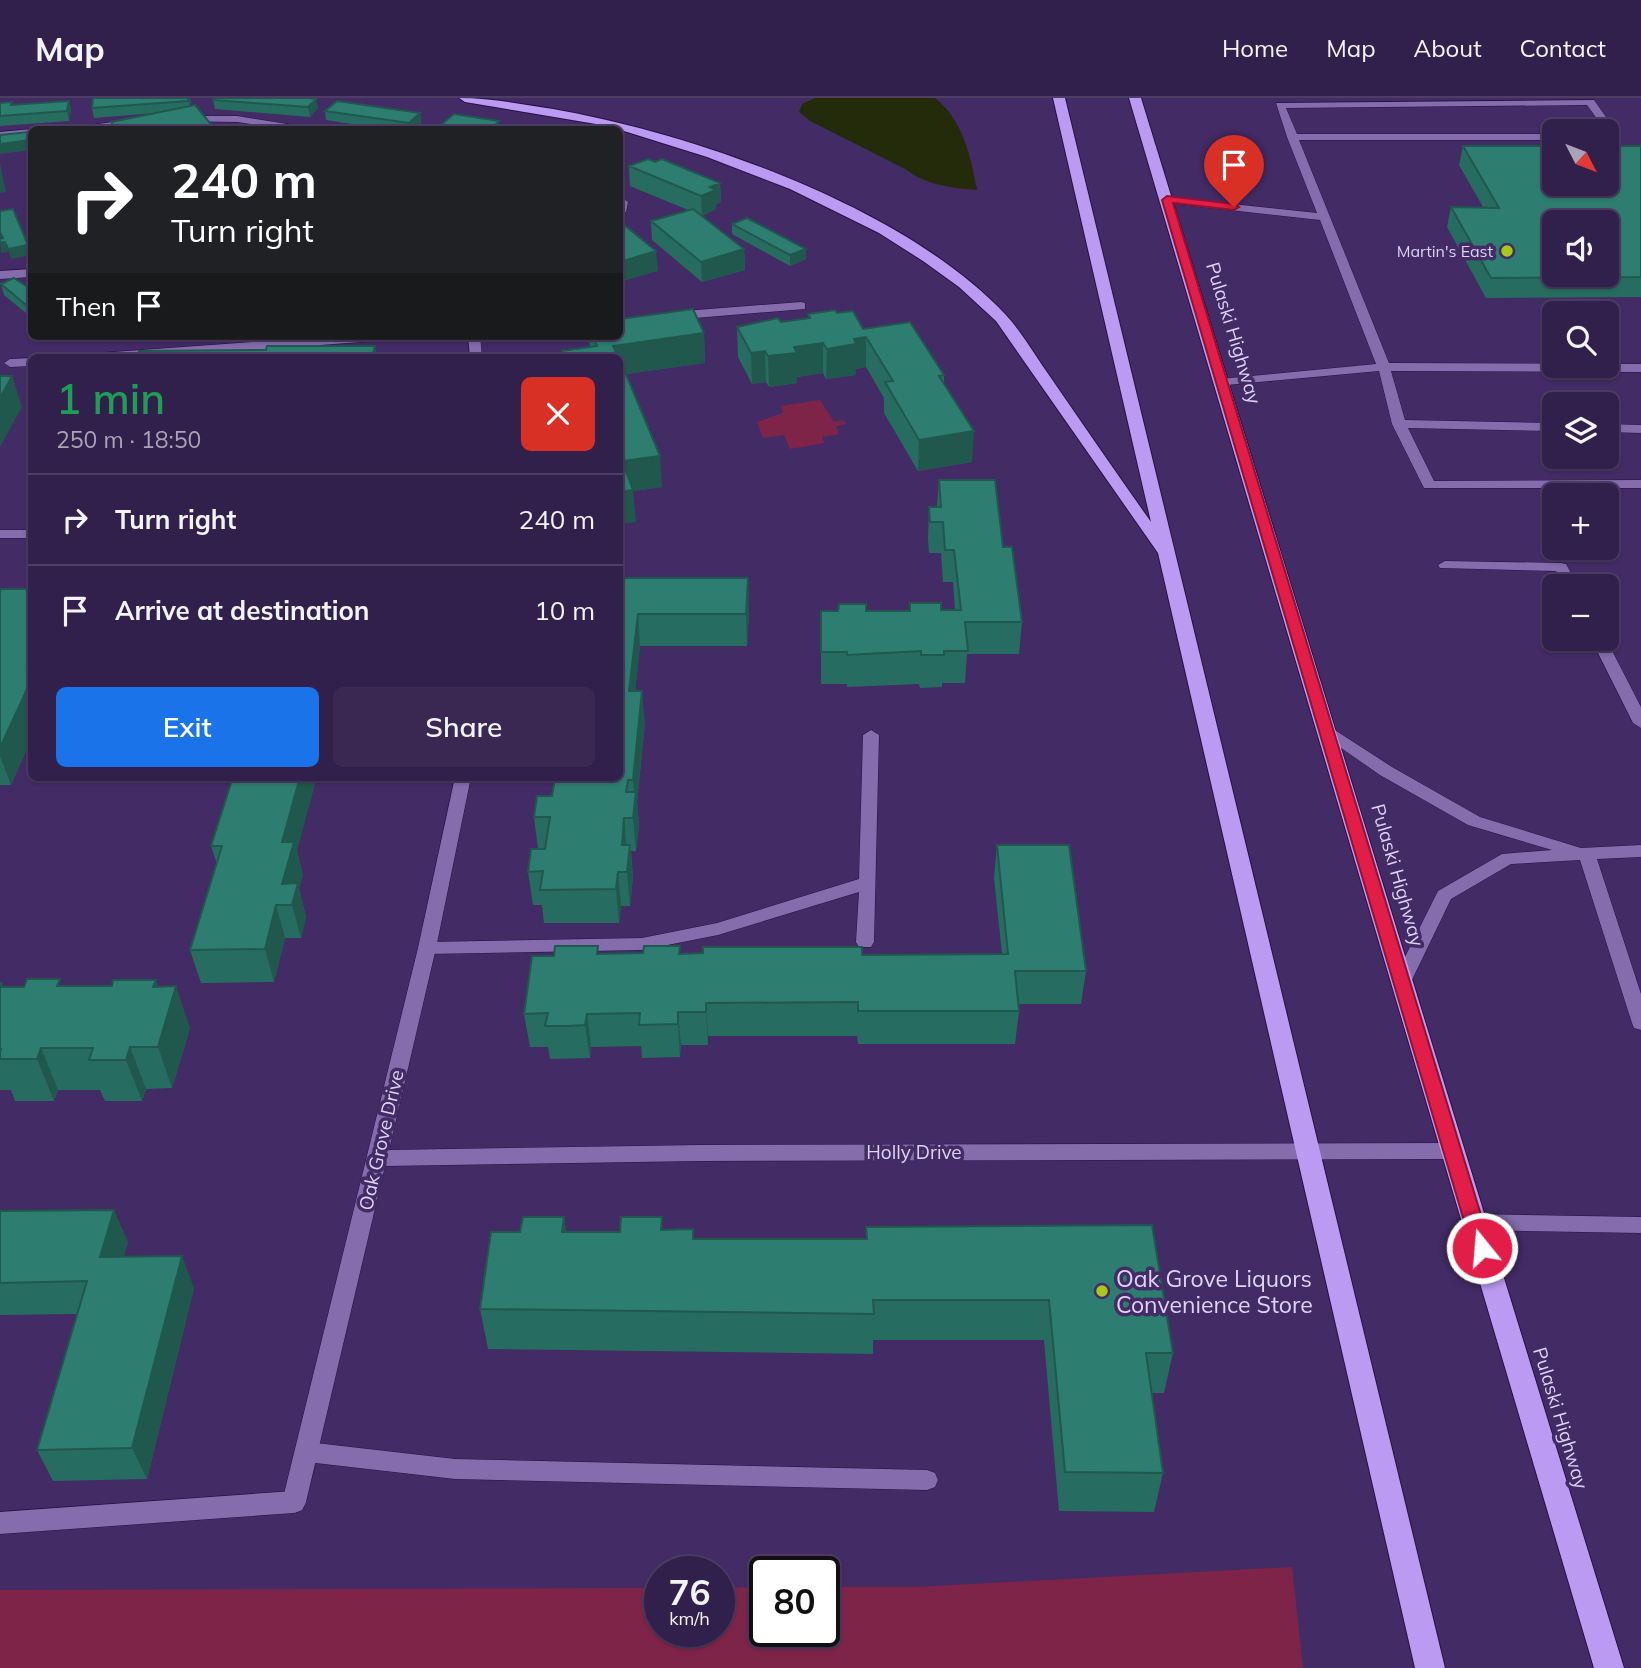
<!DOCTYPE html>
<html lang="en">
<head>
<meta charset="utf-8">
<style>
	:root { --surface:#32204c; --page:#3a2853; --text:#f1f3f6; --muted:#a8a3b5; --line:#4d3e64; --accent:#1a73e8 }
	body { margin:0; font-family:Mulish,sans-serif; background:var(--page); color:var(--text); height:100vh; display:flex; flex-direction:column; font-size:26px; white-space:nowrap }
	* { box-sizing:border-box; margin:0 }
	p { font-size:23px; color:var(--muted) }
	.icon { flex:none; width:38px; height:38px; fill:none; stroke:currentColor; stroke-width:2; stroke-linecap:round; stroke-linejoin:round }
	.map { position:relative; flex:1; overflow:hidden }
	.side { position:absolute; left:28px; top:256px; width:595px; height:427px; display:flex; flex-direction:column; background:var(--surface); border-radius:10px; box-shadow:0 2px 5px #0004,0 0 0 2px var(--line) }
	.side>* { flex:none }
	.guide { position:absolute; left:28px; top:28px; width:595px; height:214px; border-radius:10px; box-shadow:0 2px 5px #0004,0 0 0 2px var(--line); background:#202124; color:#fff; overflow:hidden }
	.needle { width:46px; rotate:132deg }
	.buttons { position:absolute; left:1542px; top:21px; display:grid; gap:14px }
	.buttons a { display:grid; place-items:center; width:77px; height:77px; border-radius:10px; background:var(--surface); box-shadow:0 2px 5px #0004,0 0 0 2px var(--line); font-size:35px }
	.speed { position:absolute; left:644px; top:1458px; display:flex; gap:14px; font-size:35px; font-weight:700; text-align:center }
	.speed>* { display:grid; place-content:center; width:91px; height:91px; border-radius:50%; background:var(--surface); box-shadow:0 2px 5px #0004,0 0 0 2px var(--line); line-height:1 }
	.speed small { font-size:18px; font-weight:400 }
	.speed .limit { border:4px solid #111; border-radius:10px; background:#fff; color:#111 }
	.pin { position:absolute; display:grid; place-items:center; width:60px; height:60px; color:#fff; margin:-72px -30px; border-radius:50% 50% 50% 0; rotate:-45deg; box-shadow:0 0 7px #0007 }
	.pin .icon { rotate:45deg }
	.me { position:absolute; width:77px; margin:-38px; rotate:343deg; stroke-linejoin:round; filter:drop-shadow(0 0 5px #0008) }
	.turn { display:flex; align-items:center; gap:24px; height:147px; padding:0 28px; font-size:32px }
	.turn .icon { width:91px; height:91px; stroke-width:2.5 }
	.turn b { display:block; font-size:49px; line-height:60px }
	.then { display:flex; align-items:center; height:66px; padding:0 28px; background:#0003; gap:14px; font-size:26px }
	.round { display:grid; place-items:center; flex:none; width:74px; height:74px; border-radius:10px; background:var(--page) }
	.overview { display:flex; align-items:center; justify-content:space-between; height:119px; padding:0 28px }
	h1 { font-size:42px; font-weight:600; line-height:52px; color:#1e9e55 }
	.action { display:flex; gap:14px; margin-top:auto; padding:14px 28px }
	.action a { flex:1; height:80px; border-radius:10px; background:var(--accent); color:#fff; font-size:28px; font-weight:600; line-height:80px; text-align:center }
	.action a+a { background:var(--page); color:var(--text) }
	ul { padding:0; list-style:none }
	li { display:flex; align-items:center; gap:21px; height:91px; padding:0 28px; border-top:2px solid var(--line) }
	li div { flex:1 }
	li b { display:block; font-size:26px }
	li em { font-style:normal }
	header { display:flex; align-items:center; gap:42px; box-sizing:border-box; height:98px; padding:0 35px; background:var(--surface); border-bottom:2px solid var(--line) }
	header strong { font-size:33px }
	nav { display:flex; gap:38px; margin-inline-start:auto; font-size:24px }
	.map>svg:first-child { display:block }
</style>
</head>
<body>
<header>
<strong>Map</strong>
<nav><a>Home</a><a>Map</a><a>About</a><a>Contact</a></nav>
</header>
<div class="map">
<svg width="1641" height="1570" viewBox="0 0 1641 1570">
	<rect width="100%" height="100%" fill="#432b66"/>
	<path fill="#7f2449" d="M820,302l14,22 9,-2 3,4 -10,2 3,8 -17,3 2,6 -34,6 -6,-14 -21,3 -6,-16 26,-9 -2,-7z
		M1292,1469l11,101h-1303v-78l660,-2v43h59v-43l46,-1v44h59v-44h93z"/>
	<path fill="#242b0b" d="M815,0h120c28,21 36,60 42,92 -26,-2 -51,-5 -72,-21l-95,-48 -11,-9 3,-8z"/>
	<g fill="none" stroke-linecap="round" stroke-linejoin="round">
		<defs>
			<path id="lane" d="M1594,2l26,37 -1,2 -13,1v-9l-19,-26 -301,3 11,26h257v6h-255l90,223 252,1v8l-250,-1 14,49 149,3v8l-146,-3 26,53 207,-1v8h-217l-32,-64 -13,-53 -163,15v-6l5,-1 155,-15 -56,-144 -153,-17 -6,-3 6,-3 150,16 -30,-76 -11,-34z
				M801,204l4,1v6l-134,11 -6,-4 6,-4z
				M337,238h58l-6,4 -237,17h-58l6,-4z
				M468,238h12l2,21h-12z
				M32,260v8l-22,1 -6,-4 6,-4z
				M1606,326l35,1v8l-35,-1z
				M1445,463l116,2 5,1 12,22h-14l-8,-15 -116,-3 -2,-3z
				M1591,541h15l35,68v21l-8,-5z
				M1327,627l65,42 88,50 101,31 60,-3v12l-44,2 44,135v36l-7,-2 -2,-5 -52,-163 -69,4 -60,35 -42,87h-14l-2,-5 45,-90 64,-37 50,-4 -84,-25 -88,-50 -59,-41 -2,-4z
				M871,632l8,5 -5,207 -3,5h-12l-3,-5 3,-50 -141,43 -76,15 -215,4 -6,-1 -3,-5 3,-5 6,-1 215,-4 75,-15 142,-44 4,-144z
				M1474,1116l167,3v16l-167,-3 -7,-2 -3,-6 3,-6z
				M307,1344l148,17 472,11 8,3 3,7 -3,7 -8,3 -472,-11 -148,-17 -8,-3 -3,-7 3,-7z
				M294,1393l8,3 4,8 -4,8 -8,3 -294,21v-22z"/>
			<path id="street" d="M184,18h53l88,14h-33l-55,-8 -57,-1 -1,-2z
				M135,21l4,1v4l-45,6h-40z
				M32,31l3,1h-3v5l-32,3v-6z
				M620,98l8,6 -2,10 -6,3z
				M32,171v8l-32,2v-8z
				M0,432h32v8h-32z
				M455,679h16l-35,171 -47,202 311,-5 751,-2 7,2 3,6 -3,6 -7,2 -751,2 -315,5 -79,336 -4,8 -8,3 -8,-3 -4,-8 136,-554z"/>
			<path id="highway" d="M459,0c32,0 62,6 94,11 143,25 351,98 452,205 17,18 31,43 46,64 33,48 66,96 100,144l-98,-424h12l380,1570h-30l-257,-1115 -162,-232 -37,-34 -36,-26 -44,-28 -89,-44 -83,-32 -99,-31 -143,-24z
				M1129,0h12l483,1570h-30z"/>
		</defs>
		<use href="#lane" stroke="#2a0f49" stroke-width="1"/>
		<use href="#street" stroke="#2a0f49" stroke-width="1"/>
		<use href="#highway" stroke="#2a0f49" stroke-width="2"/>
		<use href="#lane" fill="#846cad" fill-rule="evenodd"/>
		<use href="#street" fill="#846cad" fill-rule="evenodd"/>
		<use href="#highway" fill="#ba9bf1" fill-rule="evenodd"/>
	</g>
	<path fill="#276c60" d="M213,2l105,8 -8,9 -95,-8z
		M69,3l2,9 -2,11 -69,5v-23l12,2z
		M191,3l-1,5 24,24h-101l-2,-8 44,-9 -61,5 -2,-10z
		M325,13l95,2 1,10 -8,7h-24l-63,-10z
		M1463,48h178v151l-155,1 -39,-71 4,-20h32l-24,-42z
		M629,68l91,17 1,19 -5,2v5l-14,7 42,33 1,21 -43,12 -50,-42 -1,-19 37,-11 -58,-24z
		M732,126l74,25v10l-16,7 -58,-32z
		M1,186l25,2 6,-2v34l-28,-23z
		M837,215l107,62v9l28,78 -54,9 -34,-58v-15l-18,-31 -10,2v6l-30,4 -3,-6 -26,4v6l-28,4 -3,-5 -14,2 -14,-27 -1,-30 71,-8v-5z
		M704,235l1,30 -80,11 37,113 -29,4 3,31 -16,-165h-57l-1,-6 28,-4 -1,-11z
		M939,382l64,67 19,75 -3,32h-52l-2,29h-23v4l-22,1 -1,-4 -72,3v-3h-26v-73h89v-8l31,7h14l-2,-28h-10l-2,-29h-12l-1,-14 1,-32h8z
		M32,491v148l-21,48h-11v-193z
		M620,492l129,20 -2,36h-107l-5,45 10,32 -8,79 2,23 -3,26h-5l2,27 -3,28h-9l-2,17h-75l-2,-18h-9l-5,-33 10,-23 -4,-32 18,-21 68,-19z
		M997,747l89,126 -5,33h-63l1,7 -4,33h-157l-1,-8h-149v9h-27l-1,12 -38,1 -1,-12 -50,1 -1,11 -40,1 -2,-12h-18l-6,-33 30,-58 44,-2 45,-1 37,-7v8l182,1 140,-1 -8,-76z
		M211,748l86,5 6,24 -4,13 7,29 -5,21h-16l-11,44 -73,1 -11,-33 27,-86z
		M0,885l4,4 59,-1 95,1 32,41 -18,60 -26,1 -4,12h-37l-5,-11h-42l-4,11h-39l-4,-11h-11z
		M0,1113l128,31 -5,15 71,31 -47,191 -94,2 -16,-31 40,-136 -77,1z
		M564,1119l2,15h54l73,-3 1,10h172v-12l286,-2 21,128 -9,40h-13l12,80 -9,39 -95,-1 -15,-171h-171v14l-385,-5 -8,-40 40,-77z"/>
	<path fill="#20584e" d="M188,0h2l1,3 -1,10z
		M316,1l2,9 -8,9 -2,-10z
		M69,3l2,9 -2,11 -2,-10z
		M420,15l1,10 -8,7h-4v-7z
		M499,23l1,9h-10z
		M28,34l4,12v6l-32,4v-10z
		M0,65l6,29 -6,1z
		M720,85l1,19 -5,2v5l-14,7 -1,-20 9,-9z
		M0,134l3,10h2l3,10 -7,1z
		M28,147l3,10 -20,4 -3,-10z
		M744,151l1,21 -43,12 -1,-20z
		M806,151v10l-16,7v-11z
		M656,153l2,20 -38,11v-20z
		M704,235l1,30 -85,12v-18h-6l-1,-11z
		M866,239v30l-10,2v6l-30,4 1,-30 27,-10z
		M823,245v30l-26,4v6l-28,4 -1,-31 26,-9z
		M375,248l2,11h-5z
		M765,253l1,31 -14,2 -1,-31z
		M12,278l10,31 -22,40v-49z
		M974,333l-2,31 -54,9 1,-31z
		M660,358l2,31 -29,4 3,31 -16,2v-32l2,-31z
		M748,480l1,32 -2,36 -1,-32z
		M638,516l2,32 -8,77 -3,-32z
		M32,580v59l-21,48 -11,-29v-8z
		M642,593l3,32 -8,79 2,23 -3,26 -3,-33 2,-15 -2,-23z
		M300,679h17l-20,74 6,24 -4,13 7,29 -5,21 -9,-33 -10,-21v-42z
		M624,720l3,33 -5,-6z
		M630,747l3,33 -3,28 -3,-34z
		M618,774l3,34 -2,17 -3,-34z
		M276,807l9,33 -11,44 -9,-33z
		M156,882l11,35 9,-29 14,42 -18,60 -14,-41 -5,-60z
		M706,905l2,33v9l-2,-33z
		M678,914l3,33 -1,12 -2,-33z
		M587,916l4,33 -1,11 -5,-33z
		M130,949l16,42 -4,12 -16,-41z
		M41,950l17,42 -4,11 -17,-42z
		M114,1112l14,32 -14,47 -14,-32z
		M564,1119l6,41 -8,-26z
		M182,1158l12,32 -47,191 -15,-31z"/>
	<path fill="#2d7e70" stroke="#20584e" stroke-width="2" fill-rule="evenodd" d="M93,0h95v3l-96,7z
		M215,0h94l7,1 -8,8 -95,-7z
		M69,3l-2,10 -67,5v-13l12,-1 -1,3z
		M337,3l83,12 -11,10 -84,-12z
		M195,7l19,23 -6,2h-92l-5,-8z
		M454,16l45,7 -9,9 -54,-1z
		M259,30h19l-1,2h-18z
		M28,34l2,8 -30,4v-9z
		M1463,48h91v38h52v-38h35v131l-150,1 -40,-71 48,1zM1554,124h52v53h-52z
		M648,61l7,3 7,-3 58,24 -10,4 6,3 -15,6 -72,-30z
		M13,111l15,36 -20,4 -3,-7 -5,1v-4l3,-1 -3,-6v-21z
		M693,111l51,40 -43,13 -50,-41z
		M747,120l59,31 -16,6 -58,-31z
		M623,126l33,27 -36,11v-37z
		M14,180l12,8 6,-2v26l-31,-26z
		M693,211l11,24 -91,13 5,11h-53l-3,-6 35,-5 -4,-10h27v-17z
		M835,212l2,3 16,-2 10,18 47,-7 34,53 -5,1 35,55 -55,9 -34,-58 8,-1 -27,-44 -12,2 2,5 -29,5 -4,-6 -29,4 3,6 -29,3 -3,-5 -14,2 -14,-26 41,-9 3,4 29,-4 -2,-4z
		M267,248h108l-3,11h-236l3,-6 127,-1z
		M620,262l40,96 -38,5 11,29 -13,2z
		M0,278h12l-12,22z
		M939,382h56l8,67h9l10,75h-57l3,29h-24v4h-23v-4l-74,4v-3h-26v-41h17l1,-7h27v7h44v-8h31v7h20l-7,-60h-9l-2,-28h-13l-1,-15h12z
		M621,480h127l-2,36h-108l-9,77h13l-9,89h-5l-2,12h10l-3,26h-9l-2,27h8l-3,27h-9l-2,17 -76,1 3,-19 -15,1 3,-23h14l5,-32h-16l3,-21h15l3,-17h9v-2h56v-187z
		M1,491h31v68l-5,9h5v12l-32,70v-156z
		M233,679h67l-18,65h12l-12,42 16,-1 -6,22h-16l-11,44 -75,1 32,-104h-11z
		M997,747h72l17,126h-71l4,40h-161v-9l-152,1v9h-28v12l-39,1 1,-12 -53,1 -2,11 -18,1h-22l3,-13 -24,1 8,-58h22l1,-10h43l-1,8 46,-1 1,-7h36l-1,8 24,-1v-6h159v8l146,-1z
		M27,881h33l-3,7h55l1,-6h43l-3,7 23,-1 -18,61h-28l-4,13h-37l4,-12h-52l-4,11h-37v-7l1,-3h-1v-66h2l-1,4h23z
		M114,1112l-14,47 82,-1 -50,192 -95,2 50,-169 -87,2v-72z
		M523,1119h41l-2,15h58l1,-15h41l-1,13 32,-1v10h174l-1,-12 286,-2 21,128h-27l17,120 -98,-1 -16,-172h-176l1,14 -394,-5 11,-77h29z"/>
	<path fill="#e11d48" stroke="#92132f" stroke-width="2" d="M1167,98l67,8 5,3 -5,3 -61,-7 318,1045 -3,6 -6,2 -7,-2 -3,-6 -310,-1048z"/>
	<g fill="#aac719" stroke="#432b66" stroke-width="2.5">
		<circle cx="1507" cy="153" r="7"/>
		<circle cx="1102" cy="1193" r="7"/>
	</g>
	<g text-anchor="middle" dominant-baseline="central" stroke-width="7" stroke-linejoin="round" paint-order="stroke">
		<g font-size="16" fill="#dfd3f7" stroke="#432b66" text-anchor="end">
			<text x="1493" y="153">Martin's East</text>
		</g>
		<g font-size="19" fill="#dfd3f7" stroke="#432b66">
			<text transform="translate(1234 235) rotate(73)">Pulaski Highway</text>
			<text transform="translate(1398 777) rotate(74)">Pulaski Highway</text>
			<text transform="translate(381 1042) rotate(-77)">Oak Grove Drive</text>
			<text x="914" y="1054">Holly Drive</text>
			<text transform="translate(1561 1320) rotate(73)">Pulaski Highway</text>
		</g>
		<g font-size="23" fill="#dfd3f7" stroke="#432b66" text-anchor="start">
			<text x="1116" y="1180">Oak Grove Liquors<tspan x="1116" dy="26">Convenience Store</tspan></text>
		</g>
	</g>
</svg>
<div class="buttons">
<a><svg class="needle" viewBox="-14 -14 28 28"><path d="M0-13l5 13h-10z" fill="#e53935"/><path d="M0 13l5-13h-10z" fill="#a8a3b5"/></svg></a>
<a><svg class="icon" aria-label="sound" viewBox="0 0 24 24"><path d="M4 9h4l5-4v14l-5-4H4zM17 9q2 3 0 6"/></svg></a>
<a><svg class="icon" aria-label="search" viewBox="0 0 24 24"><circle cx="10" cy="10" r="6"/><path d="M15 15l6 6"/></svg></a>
<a><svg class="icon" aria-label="layers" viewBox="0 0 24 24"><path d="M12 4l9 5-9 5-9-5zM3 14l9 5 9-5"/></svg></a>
<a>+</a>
<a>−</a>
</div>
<div class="speed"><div>76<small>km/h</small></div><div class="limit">80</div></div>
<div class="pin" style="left:1234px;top:109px;background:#d93025"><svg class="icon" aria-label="arrive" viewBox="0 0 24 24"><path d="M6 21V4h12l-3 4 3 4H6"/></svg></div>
<svg class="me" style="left:1482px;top:1150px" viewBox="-20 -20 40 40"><circle r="17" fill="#e11d48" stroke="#fff" stroke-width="3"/><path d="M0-11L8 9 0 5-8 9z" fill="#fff"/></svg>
<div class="guide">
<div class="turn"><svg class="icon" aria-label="right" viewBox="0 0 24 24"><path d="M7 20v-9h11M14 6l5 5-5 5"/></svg><div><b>240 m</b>Turn right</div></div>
<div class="then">Then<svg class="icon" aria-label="arrive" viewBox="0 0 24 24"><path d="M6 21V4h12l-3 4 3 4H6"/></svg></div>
</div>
<section class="side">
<div class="overview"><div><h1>1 min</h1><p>250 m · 18:50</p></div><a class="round" style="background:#d93025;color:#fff"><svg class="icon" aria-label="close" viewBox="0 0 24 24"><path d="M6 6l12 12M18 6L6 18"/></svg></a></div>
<ul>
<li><svg class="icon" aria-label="right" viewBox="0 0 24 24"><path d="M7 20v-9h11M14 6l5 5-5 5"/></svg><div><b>Turn right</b></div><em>240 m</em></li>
<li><svg class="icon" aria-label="arrive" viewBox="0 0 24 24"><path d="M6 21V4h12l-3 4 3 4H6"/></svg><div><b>Arrive at destination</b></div><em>10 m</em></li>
</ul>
<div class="action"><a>Exit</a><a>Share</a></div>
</section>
</div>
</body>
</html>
